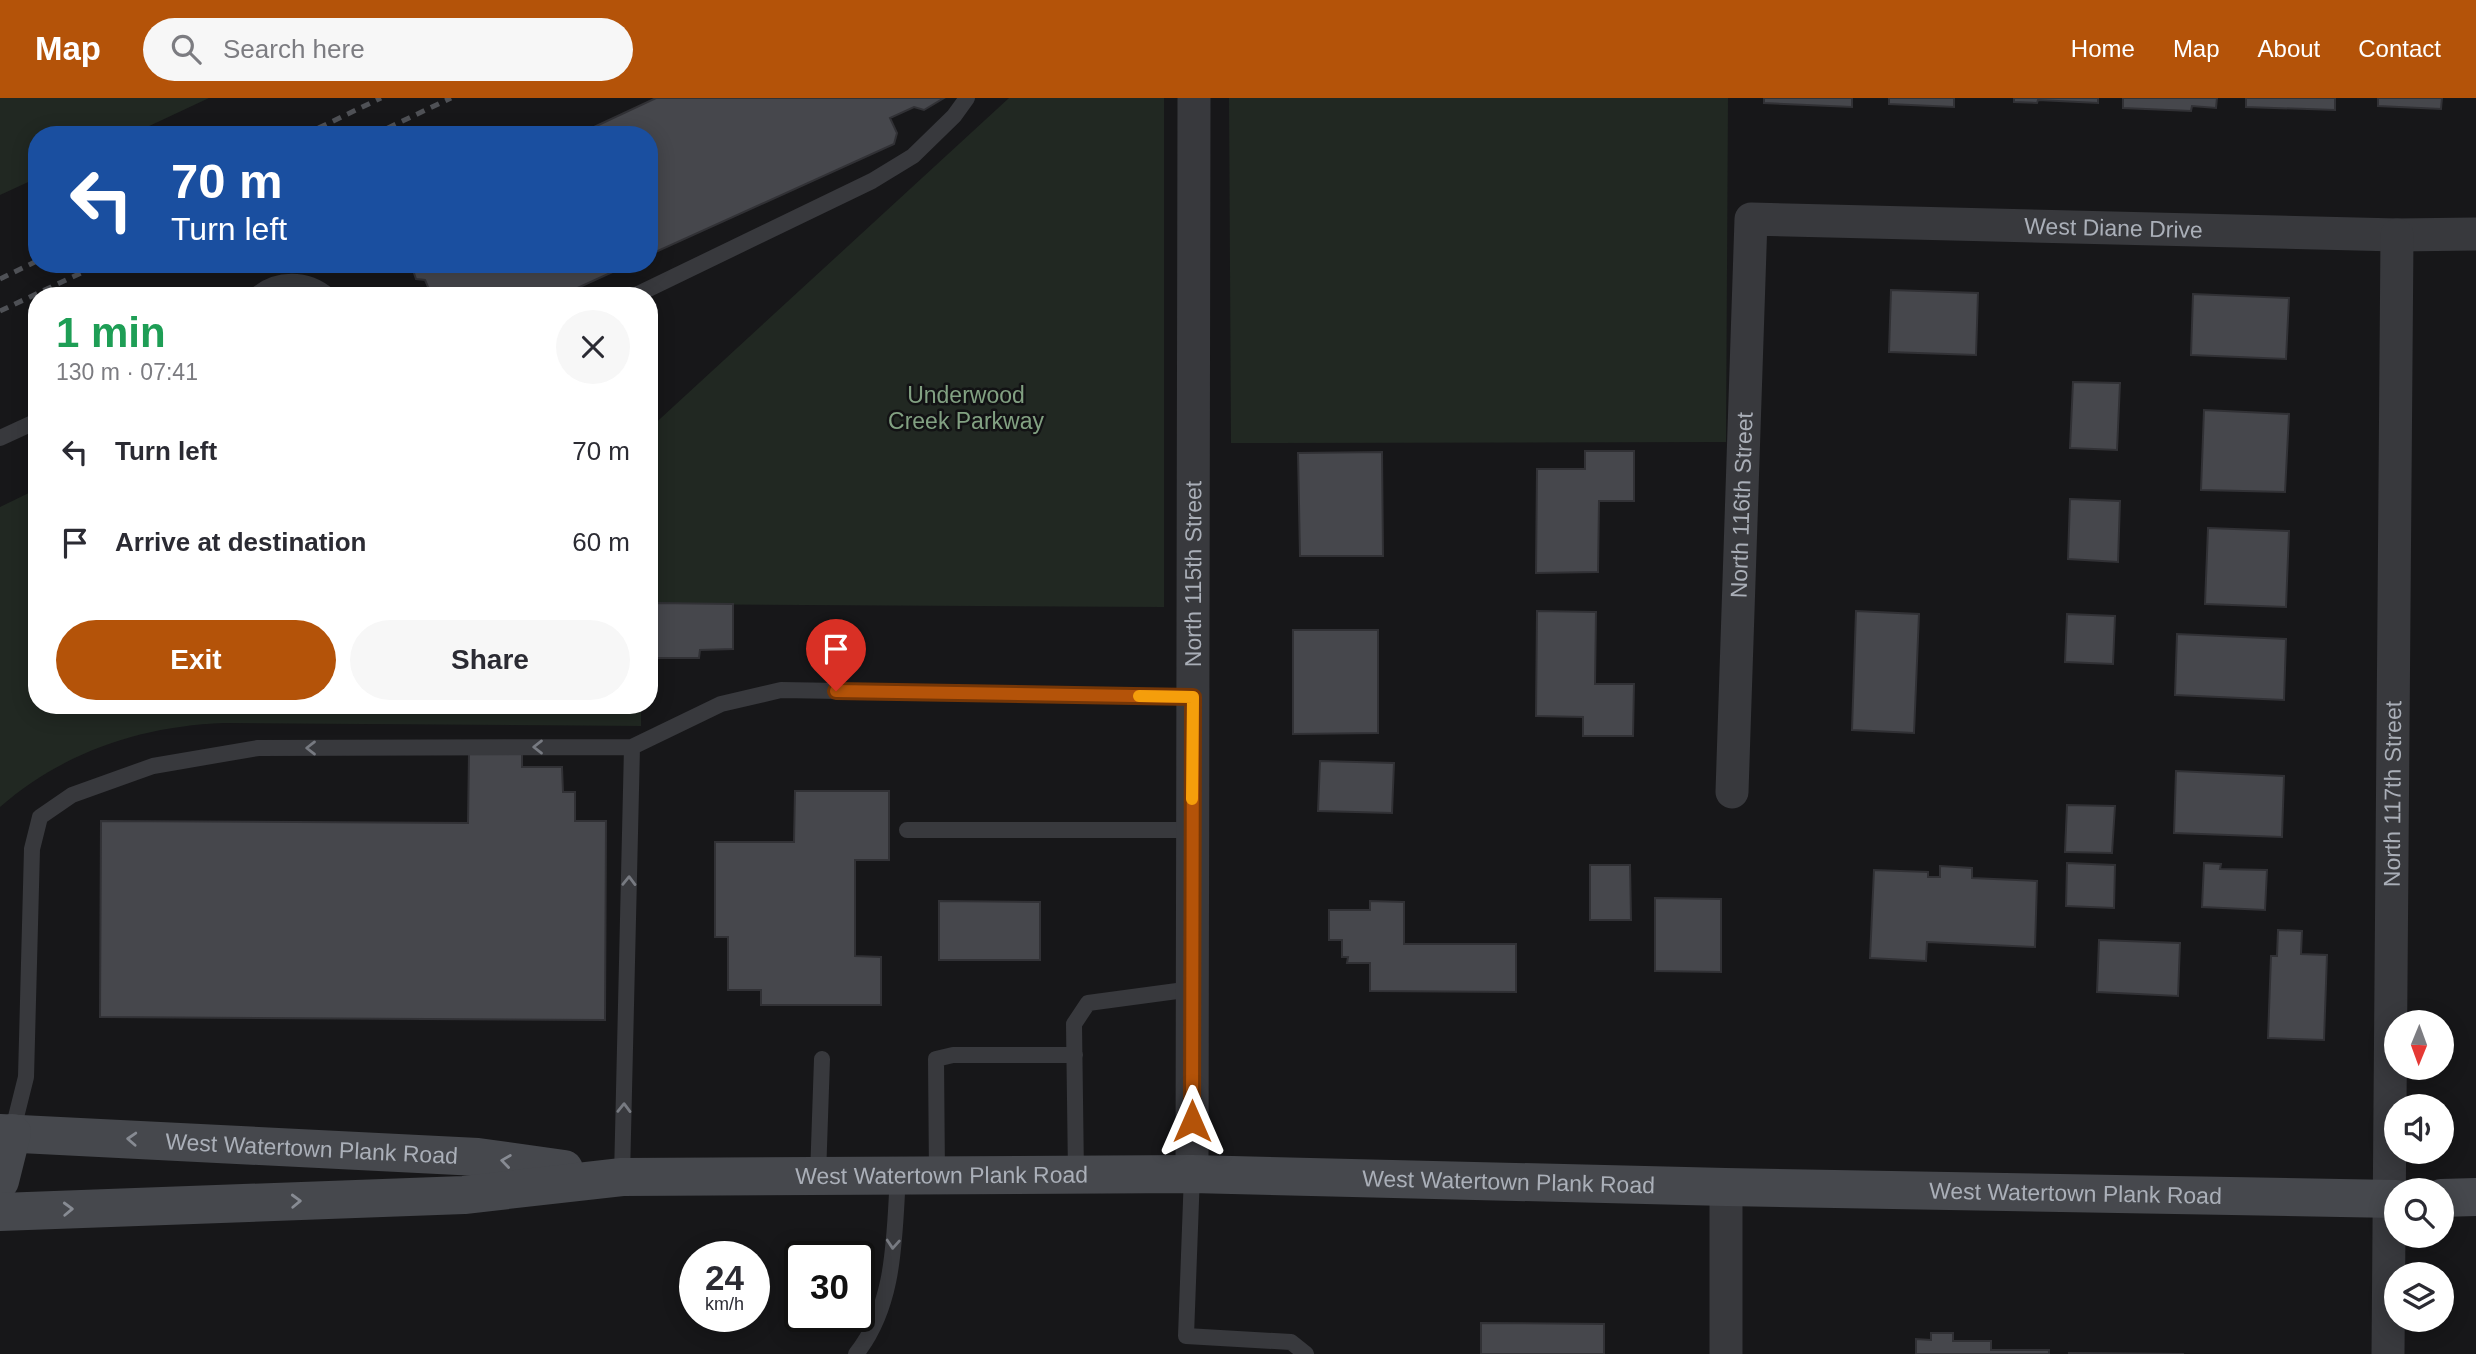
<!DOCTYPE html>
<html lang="en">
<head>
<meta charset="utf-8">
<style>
	:root { --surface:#fff; --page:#f7f7f7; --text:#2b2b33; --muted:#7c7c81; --accent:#b45309 }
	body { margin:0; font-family:Helvetica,sans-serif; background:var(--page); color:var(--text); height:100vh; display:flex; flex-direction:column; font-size:26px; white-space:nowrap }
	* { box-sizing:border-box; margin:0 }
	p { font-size:23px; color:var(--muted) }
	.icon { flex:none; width:38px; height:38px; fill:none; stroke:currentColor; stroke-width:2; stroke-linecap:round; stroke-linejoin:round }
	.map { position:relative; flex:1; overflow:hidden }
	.sheet { position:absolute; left:28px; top:189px; width:630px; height:427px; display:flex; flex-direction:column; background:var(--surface); border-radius:28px; box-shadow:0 4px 18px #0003 }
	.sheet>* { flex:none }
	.guide { position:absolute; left:28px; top:28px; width:630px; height:147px; border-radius:28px; box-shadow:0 4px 18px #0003; background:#1a4fa0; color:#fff; overflow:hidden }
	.needle { width:46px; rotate:181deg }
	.controls { position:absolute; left:2384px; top:912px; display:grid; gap:14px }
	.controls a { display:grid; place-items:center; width:70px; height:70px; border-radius:50%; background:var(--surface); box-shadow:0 4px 18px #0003; font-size:35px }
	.speed { position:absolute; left:679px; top:1143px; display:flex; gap:14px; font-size:35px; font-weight:700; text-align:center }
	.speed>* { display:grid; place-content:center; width:91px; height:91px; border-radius:50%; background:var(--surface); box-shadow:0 4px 18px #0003; line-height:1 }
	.speed small { font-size:18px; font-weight:400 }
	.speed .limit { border:4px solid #111; border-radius:10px; background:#fff; color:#111 }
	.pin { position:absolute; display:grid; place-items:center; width:60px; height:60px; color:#fff; margin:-72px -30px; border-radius:50% 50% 50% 0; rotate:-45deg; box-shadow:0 0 7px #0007 }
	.pin .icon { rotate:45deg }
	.me { position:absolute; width:77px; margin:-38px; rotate:0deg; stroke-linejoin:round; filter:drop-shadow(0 0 5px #0008) }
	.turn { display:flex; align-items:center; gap:24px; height:147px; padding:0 28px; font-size:32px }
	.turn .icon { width:91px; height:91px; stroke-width:2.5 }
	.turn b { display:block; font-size:49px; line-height:60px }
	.round { display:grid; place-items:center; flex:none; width:74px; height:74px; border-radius:37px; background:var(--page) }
	.head { display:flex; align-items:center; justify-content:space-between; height:119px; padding:0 28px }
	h1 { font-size:42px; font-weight:600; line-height:52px; color:#1e9e55 }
	.action { display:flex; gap:14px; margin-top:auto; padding:14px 28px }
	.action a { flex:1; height:80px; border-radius:42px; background:var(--accent); color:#fff; font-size:28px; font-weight:600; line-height:80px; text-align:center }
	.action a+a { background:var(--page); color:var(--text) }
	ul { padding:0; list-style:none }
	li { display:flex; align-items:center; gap:21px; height:91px; padding:0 28px }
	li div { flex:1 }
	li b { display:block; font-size:26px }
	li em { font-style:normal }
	header { display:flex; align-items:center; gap:42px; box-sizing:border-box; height:98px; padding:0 35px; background:var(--accent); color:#fff }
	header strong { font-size:33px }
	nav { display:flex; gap:38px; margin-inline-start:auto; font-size:24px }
	.search { width:490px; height:63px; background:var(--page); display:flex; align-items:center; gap:18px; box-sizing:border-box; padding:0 24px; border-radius:38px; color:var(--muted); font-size:26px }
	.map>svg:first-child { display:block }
</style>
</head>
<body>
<header>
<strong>Map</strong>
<div class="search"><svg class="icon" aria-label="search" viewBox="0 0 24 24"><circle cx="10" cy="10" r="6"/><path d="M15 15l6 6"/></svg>Search here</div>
<nav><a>Home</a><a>Map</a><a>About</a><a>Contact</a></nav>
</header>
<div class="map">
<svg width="2476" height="1256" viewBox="0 0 2476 1256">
	<rect width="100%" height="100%" fill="#171719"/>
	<path fill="#212822" d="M0,0h209l-79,37h-93v43l-37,17z
		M1009,0h155v509l-515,-3v-175z
		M1229,0h499l-2,344 -495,1z
		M37,391v216h604v21l-417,-3c-83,3 -161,29 -224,84v-300z"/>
	<path fill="#46474c" stroke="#313135" stroke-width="2" d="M656,0h288l-20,12 -10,-3 -24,11 7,15 -3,11 -245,111v-120h-72z
		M1764,0h88v9l-88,-4z
		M1889,0h65v9l-65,-3z
		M2014,0h84v5l-60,-3 -1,3 -23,-1z
		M2123,0h94l-1,10 -24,-2 -1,5 -68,-3z
		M2246,0h89v12l-89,-3z
		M2378,0h64l-1,11 -63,-3z
		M411,166h219l-70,32h-128l-7,-16 -9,-1z
		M1891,192l87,3 -2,62 -87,-3z
		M2193,196l96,4 -3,61 -95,-4z
		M2073,284l47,1 -3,67 -47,-2z
		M2204,312l85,4 -4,78 -84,-2z
		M1585,353h49v50h-35l-1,71 -62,1 1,-104h48z
		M1382,354l1,104h-83l-2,-103z
		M2070,401l50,2 -2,61 -50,-3z
		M2208,430l81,3 -3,76 -81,-3z
		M655,505l78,1v45l-33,1 -1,8h-45z
		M1537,513l59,1 -1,72h39l-1,52h-50v-19l-47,-1z
		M1856,513l63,3 -5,119 -62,-3z
		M2067,516l48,2 -2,48 -48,-2z
		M1293,532h85v103l-85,1z
		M2177,536l109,5 -2,61 -109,-5z
		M469,655l53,1v13h40l1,25h12v29h31l-1,199 -505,-3 1,-196 367,2z
		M1320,663l74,2 -2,50 -74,-2z
		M2176,673l108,5 -2,61 -108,-4z
		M795,693h94v69h-34v96l26,1v48h-120v-15h-33v-53h-13v-95h79z
		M2067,707l48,1 -3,47 -47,-1z
		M2067,765l48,2 -1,43 -48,-2z
		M2204,765l17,1 -1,5 47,1 -2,40 -63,-3z
		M1590,767h40l1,55h-41z
		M1940,768l32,2v10l65,3 -2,66 -108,-5 -1,19 -56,-3 4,-88 54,2v5h12z
		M1655,800l66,1v73l-66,-1z
		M939,803l101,1v58h-101z
		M1370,803l34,1v42h112v48l-146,-1v-28h-23l1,-6h-6v-17h-13v-30h41z
		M2278,832l24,1 -1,23 26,1 -3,85 -56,-2 3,-82h6z
		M2099,842l81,3 -2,53 -81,-4z
		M1481,1225l123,1v30h-123z
		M1931,1235h22v8h38v9h58v4h-133v-15l15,1z
		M2069,1255l115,1h-115z"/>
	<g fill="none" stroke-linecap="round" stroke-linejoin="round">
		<path stroke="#38393d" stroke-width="16" d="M255,198c21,-19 52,-19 74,0
			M634,198l238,-115 41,-25 41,-40 13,-18
			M0,340l37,-17
			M632,649l89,-43 60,-14 412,7
			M907,732h285
			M12,1035l14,-56 6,-228 8,-32 32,-22 81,-29 105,-18 374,-1 -10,430
			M1192,1076l-6,162 105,6 15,12
			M937,1077l-1,-116 17,-4h122
			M1076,1077l-2,-151 14,-21 104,-14
			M818,1078l4,-117
			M856,1256c40,-50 38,-118 42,-178"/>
		<g stroke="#38393d" stroke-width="33">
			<path id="s1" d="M1732,694l19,-573 646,16 79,-1"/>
			<path id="s2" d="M1192,1076l2,-1076"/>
			<path d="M1726,1256v-167"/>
			<path id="s3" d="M2388,1256l9,-1119"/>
		</g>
		<g stroke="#46484d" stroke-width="38">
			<path id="s4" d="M0,1035l478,24 86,12"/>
			<path d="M0,1083l12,-48"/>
			<path d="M2441,1100l35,-1"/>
			<path id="s5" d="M0,1114l464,-17 158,-18 570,-3 534,13 670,12"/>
		</g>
		<path stroke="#4f5156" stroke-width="5" stroke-dasharray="9 7" stroke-linecap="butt" d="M304,37l77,-37
			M373,37l78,-37
			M0,181l37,-18
			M0,213l100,-47"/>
	</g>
	<defs><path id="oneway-chevron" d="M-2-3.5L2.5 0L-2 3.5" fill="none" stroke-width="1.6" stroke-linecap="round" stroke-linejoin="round" transform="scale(1.75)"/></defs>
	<g stroke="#777a81">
		<use href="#oneway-chevron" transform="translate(538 649) rotate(180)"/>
		<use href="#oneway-chevron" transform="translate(311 650) rotate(180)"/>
		<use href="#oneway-chevron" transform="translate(629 783) rotate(-89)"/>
		<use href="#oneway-chevron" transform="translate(624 1010) rotate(-89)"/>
		<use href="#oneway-chevron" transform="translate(893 1146) rotate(94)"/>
	</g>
	<g stroke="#878b93">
		<use href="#oneway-chevron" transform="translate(132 1041) rotate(-177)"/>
		<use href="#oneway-chevron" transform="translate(506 1063) rotate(-172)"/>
		<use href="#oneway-chevron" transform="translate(296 1103) rotate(-2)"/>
		<use href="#oneway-chevron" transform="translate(68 1111) rotate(-2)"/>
	</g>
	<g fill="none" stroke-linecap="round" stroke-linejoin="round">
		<defs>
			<path id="route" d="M836,593l357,6 -1,424"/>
		</defs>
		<use href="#route" stroke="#753606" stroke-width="18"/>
		<use href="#route" stroke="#b45309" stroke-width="12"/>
		<path stroke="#f59e0b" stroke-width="12" d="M1139,598l54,1 -1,102"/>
	</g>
	<g text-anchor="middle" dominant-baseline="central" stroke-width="5" stroke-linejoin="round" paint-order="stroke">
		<g font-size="23" fill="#aaafb8" stroke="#121214">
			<text stroke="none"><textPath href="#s1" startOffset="936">West Diane Drive</textPath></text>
			<text stroke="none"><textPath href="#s1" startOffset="287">North 116th Street</textPath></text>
			<text stroke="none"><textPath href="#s2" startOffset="600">North 115th Street</textPath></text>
			<text stroke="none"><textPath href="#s3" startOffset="560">North 117th Street</textPath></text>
			<text stroke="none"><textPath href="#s4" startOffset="312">West Watertown Plank Road</textPath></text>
			<text stroke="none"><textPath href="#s5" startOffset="943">West Watertown Plank Road</textPath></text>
			<text stroke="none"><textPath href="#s5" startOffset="1510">West Watertown Plank Road</textPath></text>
			<text stroke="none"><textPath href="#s5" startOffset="2077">West Watertown Plank Road</textPath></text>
		</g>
		<g font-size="23" fill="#82a182" stroke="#121214">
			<text x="966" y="297">Underwood<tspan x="966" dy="26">Creek Parkway</tspan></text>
		</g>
	</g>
</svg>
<div class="controls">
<a><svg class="needle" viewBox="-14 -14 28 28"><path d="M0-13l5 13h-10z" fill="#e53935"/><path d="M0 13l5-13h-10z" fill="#7c7c81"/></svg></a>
<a><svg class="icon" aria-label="sound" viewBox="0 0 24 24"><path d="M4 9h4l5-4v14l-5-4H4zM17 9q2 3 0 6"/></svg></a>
<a><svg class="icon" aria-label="search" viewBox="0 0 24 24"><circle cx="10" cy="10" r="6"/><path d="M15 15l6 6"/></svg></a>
<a><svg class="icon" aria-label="layers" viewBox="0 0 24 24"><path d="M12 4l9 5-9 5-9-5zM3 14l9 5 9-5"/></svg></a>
</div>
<div class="speed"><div>24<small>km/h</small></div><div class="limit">30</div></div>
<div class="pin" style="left:836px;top:593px;background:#d93025"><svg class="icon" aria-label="arrive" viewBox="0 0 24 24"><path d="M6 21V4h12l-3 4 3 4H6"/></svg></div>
<svg class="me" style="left:1192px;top:1023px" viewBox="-20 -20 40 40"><path d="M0-17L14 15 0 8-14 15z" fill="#b45309" stroke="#fff" stroke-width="4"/></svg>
<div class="guide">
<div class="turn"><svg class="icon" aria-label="left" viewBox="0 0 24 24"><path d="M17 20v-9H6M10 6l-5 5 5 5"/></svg><div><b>70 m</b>Turn left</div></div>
</div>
<section class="sheet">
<div class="head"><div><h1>1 min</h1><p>130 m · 07:41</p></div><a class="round"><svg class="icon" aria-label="close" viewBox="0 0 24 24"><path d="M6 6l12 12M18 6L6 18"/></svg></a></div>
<ul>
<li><svg class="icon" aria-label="left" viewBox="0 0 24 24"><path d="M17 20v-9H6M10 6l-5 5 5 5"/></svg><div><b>Turn left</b></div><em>70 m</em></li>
<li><svg class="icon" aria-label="arrive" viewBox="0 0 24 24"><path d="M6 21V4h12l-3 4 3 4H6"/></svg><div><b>Arrive at destination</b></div><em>60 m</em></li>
</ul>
<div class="action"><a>Exit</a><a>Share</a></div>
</section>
</div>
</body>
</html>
